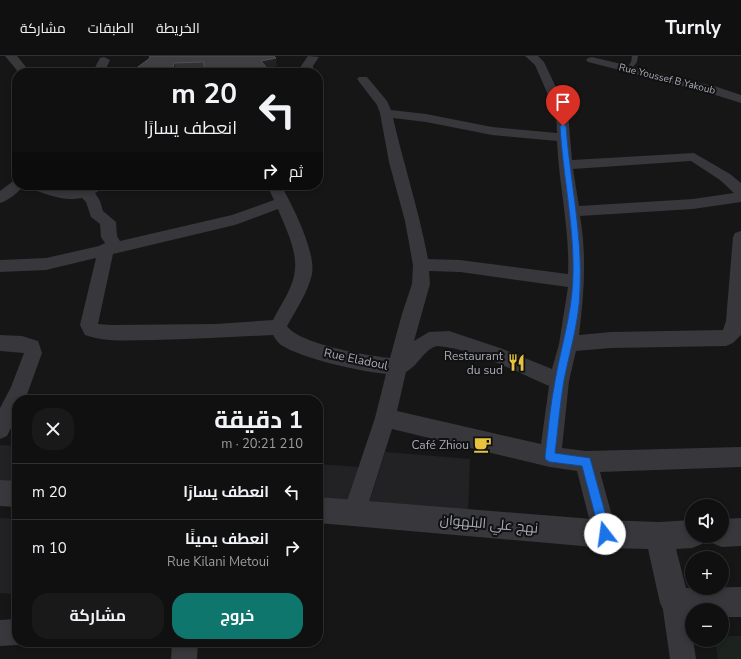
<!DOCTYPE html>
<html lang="ar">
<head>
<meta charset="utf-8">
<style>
	:root { --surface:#101011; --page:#19191a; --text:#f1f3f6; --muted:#9c9d9f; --line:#303031; --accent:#0f766e }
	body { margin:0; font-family:"Nunito Sans",Cairo,sans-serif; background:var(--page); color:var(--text); direction:rtl; height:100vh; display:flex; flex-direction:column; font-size:15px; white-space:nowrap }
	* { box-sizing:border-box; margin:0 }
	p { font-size:13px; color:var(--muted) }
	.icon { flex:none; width:22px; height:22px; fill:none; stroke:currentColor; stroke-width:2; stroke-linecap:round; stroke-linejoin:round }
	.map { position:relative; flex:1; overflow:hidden; direction:ltr }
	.panel { position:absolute; left:12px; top:339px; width:311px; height:252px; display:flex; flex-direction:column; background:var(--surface); border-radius:16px; box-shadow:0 2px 6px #0003,0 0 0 1px var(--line); direction:rtl }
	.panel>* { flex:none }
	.hud { position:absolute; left:12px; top:12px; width:311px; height:122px; border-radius:16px; box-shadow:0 2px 6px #0003,0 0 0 1px var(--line); direction:rtl; background:#101011; color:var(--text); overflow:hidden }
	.buttons { position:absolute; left:685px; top:443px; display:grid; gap:8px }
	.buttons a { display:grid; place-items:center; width:44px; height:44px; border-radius:50%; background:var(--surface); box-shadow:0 2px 6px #0003,0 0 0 1px var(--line); font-size:20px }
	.pin { position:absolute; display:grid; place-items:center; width:34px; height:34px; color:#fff; margin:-41px -17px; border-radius:50% 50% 50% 0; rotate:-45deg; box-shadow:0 0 4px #0007 }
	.pin .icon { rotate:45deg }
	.me { position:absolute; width:44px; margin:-22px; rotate:345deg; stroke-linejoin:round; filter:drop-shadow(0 0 3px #0008) }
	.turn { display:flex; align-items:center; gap:14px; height:84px; padding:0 20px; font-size:18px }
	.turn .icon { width:52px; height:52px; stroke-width:2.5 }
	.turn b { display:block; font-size:28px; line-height:34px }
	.then { display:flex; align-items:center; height:38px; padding:0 20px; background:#0003; gap:8px; font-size:15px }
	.round { display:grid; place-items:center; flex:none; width:42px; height:42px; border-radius:16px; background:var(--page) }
	.head { display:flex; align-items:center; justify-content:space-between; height:68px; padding:0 20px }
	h1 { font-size:24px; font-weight:700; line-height:30px }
	.action { display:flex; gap:8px; margin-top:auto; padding:8px 20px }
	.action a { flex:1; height:46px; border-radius:16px; background:var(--accent); color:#fff; font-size:16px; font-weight:700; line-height:46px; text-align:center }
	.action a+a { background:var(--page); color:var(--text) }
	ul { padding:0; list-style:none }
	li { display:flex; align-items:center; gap:12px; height:56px; padding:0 20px; border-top:1px solid var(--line) }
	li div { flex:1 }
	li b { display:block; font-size:15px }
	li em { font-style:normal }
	header { display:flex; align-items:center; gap:24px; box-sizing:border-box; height:56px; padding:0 20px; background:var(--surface); border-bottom:1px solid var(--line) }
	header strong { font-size:19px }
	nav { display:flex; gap:22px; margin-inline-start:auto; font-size:14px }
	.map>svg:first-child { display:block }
</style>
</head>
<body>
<header>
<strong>Turnly</strong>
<nav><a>الخريطة</a><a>الطبقات</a><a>مشاركة</a></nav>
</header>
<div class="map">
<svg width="741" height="603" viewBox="0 0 741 603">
	<rect width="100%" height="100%" fill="#161617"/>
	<path fill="#222224" d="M0,389l17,1v44l-17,-7z
		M385,396l85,7 -2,54h-102z
		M318,408l41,3 -9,41 -32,-2z
		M0,462l17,1v75l-17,-1z"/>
	<path fill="#1c221e" d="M722,580h19v23h-23l-3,-19h7z"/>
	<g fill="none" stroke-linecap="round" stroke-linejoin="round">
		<path fill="#37373c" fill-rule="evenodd" d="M632,0h6l-1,6 -6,8h-4l-1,-1 5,-7z"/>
		<path fill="#37373c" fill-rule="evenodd" d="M5,0h12l14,17h-12z
			M308,0l11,1 -6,9v7h-12v-7z
			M525,0h13l6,6 24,51 4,47 122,-7 36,21 11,9v19l-48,7 -113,7c7,40 4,79 -1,119l32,-3 112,-2 3,-9 7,-84 2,-4 6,-2v104l-8,8 -7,3 -115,2 -35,3 -7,30 -7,67 24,3 155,-4v20l-141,5 17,62 -4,8 -8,4 -8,-4 -4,-8 -16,-63 -27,-4 -158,-38 -29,92 -8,4 -8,-4 -4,-8 32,-95 11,-44c-27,-3 -83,-15 -105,-29 -4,-3 -6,-7 -8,-10 -40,2 -79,4 -119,5 -23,0 -47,3 -69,-5l-5,-10 16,-67 -50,12 -46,2v-12l46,-2 53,-12 6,-3 -4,-6 -1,-13 -9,-7 -5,-15 -4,-4c-19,4 -36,-4 -53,-10l-2,-3h23l24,5 14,-5h18l-2,3 -9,5 5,8 3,10 13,11 1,14 3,5 112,-26 42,-15 -7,-15h14c11,20 35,66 31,89 -4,18 -16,36 -25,52 12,18 82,30 103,32l12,-44 10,-30 1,-19 -8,-44 -16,-59 -9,-49 -3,-8 -20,-26 2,-2h8l20,24 4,9 35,4 66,13 65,6 -1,-20 -21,-48zM393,62l33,4 66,13 65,6c2,45 13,89 11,133l-108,-14 -32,-1c-9,-48 -24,-94 -35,-141zM691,105l29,19 14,13 -41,6 -114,7 -6,-37zM278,153c7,18 19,41 17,60 -1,18 -14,35 -22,51l-57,4 -105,1 -13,-1 15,-70 122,-29zM429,215l31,1 108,15 -9,57 -7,25 -52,-21 -51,-17 -20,1 -15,9 16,-57zM437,290c34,2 80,26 112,40l-8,58 -144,-33 9,-39c13,-7 18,-23 31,-26z
			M104,1l6,3 -6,13h-12l8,-15z
			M592,1l125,30 24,8v8l-32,-10 -121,-31 -2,-2 2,-2z
			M318,41l6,4 -2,4 -4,1z
			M17,124v5h7c-5,7 -16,16 -24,18v-12l12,-9z
			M0,279l22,1 16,5 4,12 -17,47h-8v16l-10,20 -7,3v-31l11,-21 13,-34 -24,-2z
			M675,534l9,4 4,9 4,37h1l3,19h-26l-8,-56 4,-9z
			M17,563v23h7l-7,3 -17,1v-26z
			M172,586h26l-1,17h-26z"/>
		<path fill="#37373c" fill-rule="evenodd" d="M0,424l17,1v26l-17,-1z
			M318,441l287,23 54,2 33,-2v16h13l-3,8 -10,4 -16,1 10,39 55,-1v30h-19v-7h-30v7l-17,1 -10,-5 -5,-10 -12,-54 -43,-1 -287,-25z
			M741,462v28l-19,1 -10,-4 -2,-7h12v-17z"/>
	</g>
	<path fill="#323235" d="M149,3l128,7 -100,6v1h-46v-1z"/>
	<path fill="#212123" d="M276,2l1,8 -14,4 -2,-9z
		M174,7l3,9v1h-5z"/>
	<path fill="#3f3f43" stroke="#4f5055" d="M150,0h124l2,2 -15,3 10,12h-67v-11l-30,1 -2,10h-39l-2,-1 18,-13z"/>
	<path fill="#1a73e8" stroke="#114b97" d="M563,68l3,2c4,55 17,110 14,165 -1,30 -10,60 -16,89 -4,24 -6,49 -9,73l35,5 21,76 -2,4 -4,2 -4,-2 -1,-4 -18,-68 -32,-4 -4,-2 -1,-3c3,-25 5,-51 10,-76 5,-29 14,-58 17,-89 5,-54 -9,-112 -12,-166z"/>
	<defs>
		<symbol id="restaurant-bare" viewBox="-9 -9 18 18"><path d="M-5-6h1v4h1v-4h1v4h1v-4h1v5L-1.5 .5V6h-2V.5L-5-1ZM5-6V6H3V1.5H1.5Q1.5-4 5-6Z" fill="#e8c33d" stroke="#111112" stroke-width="2.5" paint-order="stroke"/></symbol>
		<symbol id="cafe-bare" viewBox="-9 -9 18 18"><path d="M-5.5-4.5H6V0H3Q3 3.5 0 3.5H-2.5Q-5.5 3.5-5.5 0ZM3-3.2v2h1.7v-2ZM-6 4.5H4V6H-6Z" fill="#e8c33d" stroke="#111112" stroke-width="2.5" paint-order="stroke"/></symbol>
	</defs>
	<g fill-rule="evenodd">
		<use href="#restaurant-bare" x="504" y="294" width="25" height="25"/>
		<use href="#cafe-bare" x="470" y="376" width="25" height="25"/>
	</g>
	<g text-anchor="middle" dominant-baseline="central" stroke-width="4" stroke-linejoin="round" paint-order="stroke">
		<g font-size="10" fill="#a8abb7" stroke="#111112">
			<text transform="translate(667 23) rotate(14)">Rue Youssef B Yakoub</text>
		</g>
		<g font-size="12" fill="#a8abb7" stroke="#111112" text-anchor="end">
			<text x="503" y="300">Restaurant<tspan x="503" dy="14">du sud</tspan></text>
			<text x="469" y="389">Café Zhiou</text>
		</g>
		<g font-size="12" fill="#a8abb7" stroke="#111112">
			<text transform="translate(356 303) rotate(12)">Rue Eladoul</text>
		</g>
		<g font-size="14" fill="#a8abb7" stroke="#111112">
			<text transform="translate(489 468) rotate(5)">نهج علي البلهوان</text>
		</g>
	</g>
</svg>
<div class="buttons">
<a><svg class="icon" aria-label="sound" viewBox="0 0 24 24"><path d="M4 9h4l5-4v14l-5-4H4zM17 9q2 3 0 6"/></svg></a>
<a>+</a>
<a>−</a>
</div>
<div class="pin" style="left:563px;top:70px;background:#d93025"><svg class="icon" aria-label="arrive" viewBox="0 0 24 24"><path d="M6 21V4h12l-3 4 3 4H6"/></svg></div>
<svg class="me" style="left:605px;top:478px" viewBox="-20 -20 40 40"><circle r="19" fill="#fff"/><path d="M0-13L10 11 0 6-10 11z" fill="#1a73e8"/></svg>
<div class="hud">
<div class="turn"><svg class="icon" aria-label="left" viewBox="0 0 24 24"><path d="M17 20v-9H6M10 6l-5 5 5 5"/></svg><div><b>20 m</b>انعطف يسارًا</div></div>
<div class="then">ثم<svg class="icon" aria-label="right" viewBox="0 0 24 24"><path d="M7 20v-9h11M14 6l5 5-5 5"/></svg></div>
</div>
<section class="panel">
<div class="head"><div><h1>1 دقيقة</h1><p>210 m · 20:21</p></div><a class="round"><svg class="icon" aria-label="close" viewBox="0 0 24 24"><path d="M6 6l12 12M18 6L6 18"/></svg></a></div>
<ul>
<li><svg class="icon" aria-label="left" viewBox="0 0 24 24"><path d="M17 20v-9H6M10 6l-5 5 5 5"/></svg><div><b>انعطف يسارًا</b></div><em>20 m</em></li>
<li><svg class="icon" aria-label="right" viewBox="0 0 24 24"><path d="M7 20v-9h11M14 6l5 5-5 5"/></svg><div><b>انعطف يمينًا</b><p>Rue Kilani Metoui</p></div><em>10 m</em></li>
</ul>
<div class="action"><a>خروج</a><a>مشاركة</a></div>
</section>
</div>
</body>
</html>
